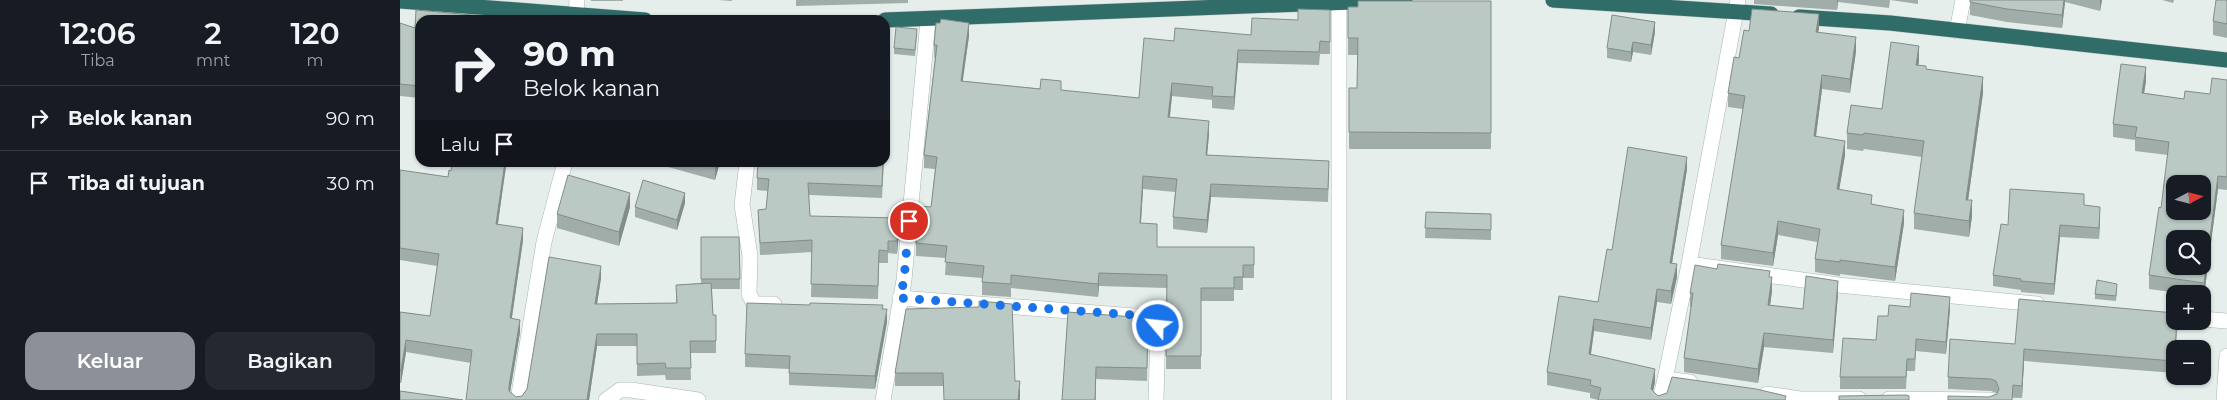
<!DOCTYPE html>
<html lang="id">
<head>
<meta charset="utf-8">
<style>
	:root { --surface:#171b24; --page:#242831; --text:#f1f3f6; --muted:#9ea1a6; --line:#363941; --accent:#8c9099 }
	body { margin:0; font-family:Montserrat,sans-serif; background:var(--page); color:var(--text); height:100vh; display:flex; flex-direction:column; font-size:19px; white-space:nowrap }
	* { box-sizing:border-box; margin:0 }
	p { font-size:16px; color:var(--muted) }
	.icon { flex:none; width:28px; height:28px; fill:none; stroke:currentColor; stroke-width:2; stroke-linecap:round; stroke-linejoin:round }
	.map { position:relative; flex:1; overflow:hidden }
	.panel { display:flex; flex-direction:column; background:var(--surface); width:400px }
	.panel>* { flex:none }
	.banner { position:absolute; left:15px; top:15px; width:475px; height:152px; border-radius:15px; box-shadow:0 1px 4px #0004; background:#171b24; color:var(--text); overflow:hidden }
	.needle { width:32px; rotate:83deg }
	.tools { position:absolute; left:1766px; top:175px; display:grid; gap:10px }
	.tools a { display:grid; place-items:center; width:45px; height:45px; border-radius:10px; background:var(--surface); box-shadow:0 1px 4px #0004; font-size:25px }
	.pin { position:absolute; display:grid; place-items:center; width:42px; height:42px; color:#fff; margin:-21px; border:2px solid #fff; border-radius:50%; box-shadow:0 1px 5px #0007 }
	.me { position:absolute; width:55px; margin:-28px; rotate:298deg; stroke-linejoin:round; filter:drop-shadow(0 0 4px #0008) }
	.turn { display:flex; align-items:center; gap:18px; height:105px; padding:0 25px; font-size:22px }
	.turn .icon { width:65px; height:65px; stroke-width:2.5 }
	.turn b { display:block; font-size:35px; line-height:42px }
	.then { display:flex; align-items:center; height:48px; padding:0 25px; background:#0003; gap:10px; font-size:19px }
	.eta { display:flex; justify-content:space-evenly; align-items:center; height:85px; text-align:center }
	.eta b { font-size:30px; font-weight:600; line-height:35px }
	.action { display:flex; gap:10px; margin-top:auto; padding:10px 25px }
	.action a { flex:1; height:58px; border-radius:15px; background:var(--accent); color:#fff; font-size:20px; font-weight:600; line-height:58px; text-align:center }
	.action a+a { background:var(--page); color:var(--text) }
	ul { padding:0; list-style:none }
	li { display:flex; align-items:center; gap:15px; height:65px; padding:0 25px; border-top:1px solid var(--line) }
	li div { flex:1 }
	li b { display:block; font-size:19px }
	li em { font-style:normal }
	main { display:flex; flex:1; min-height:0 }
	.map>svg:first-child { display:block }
</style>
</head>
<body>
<main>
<section class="panel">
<div class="eta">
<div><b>12:06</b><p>Tiba</p></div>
<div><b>2</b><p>mnt</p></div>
<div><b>120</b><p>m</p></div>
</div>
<ul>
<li><svg class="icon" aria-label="right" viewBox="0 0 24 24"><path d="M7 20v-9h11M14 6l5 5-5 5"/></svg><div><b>Belok kanan</b></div><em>90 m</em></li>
<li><svg class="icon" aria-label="arrive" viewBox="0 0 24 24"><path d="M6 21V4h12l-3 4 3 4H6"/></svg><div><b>Tiba di tujuan</b></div><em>30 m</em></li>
</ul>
<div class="action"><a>Keluar</a><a>Bagikan</a></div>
</section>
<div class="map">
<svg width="1827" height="400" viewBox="0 0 1827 400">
	<rect width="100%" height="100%" fill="#e5eeeb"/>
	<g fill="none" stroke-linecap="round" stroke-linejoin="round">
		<defs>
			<path id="minor" d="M176,15l1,-15
				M1557,31l6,-31
				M347,162l-5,43 8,51 -1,38 5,10h20
				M1289,264l149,21 199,19
				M500,298l248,19 6,2 4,7 -2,74
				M1802,319l25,2
				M1290,382l-25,-3 24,-115 49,-264
				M1367,394l33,5h59
				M1489,399l101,1
				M118,400l26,-158 21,-80
				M206,400l14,-10h11l67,10
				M483,400l21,-120 24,-260
				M939,400v-396
				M1260,400l5,-21
				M1824,400l3,-44"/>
			<path id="highway" d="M1153,0l218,14
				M0,1l245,19
				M1399,17l91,6 337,37
				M485,20l520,-20"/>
		</defs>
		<use href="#minor" stroke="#a7b6b3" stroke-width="16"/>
		<use href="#highway" stroke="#c2cac8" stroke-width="16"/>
		<use href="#minor" stroke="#fff" stroke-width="15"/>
		<use href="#highway" stroke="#306c68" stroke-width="15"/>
	</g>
	<path fill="#a0ada9" d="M191,0h32v1h-32z
		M318,0h14v1z
		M396,0h112v3l-112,3z
		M1354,0h164v4l-28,-4 -1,8 -51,-6 -1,8 -83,-6z
		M1570,0h132l-2,11 -35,-9 -3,26 -55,-6 -37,-7z
		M1762,0h12l-1,3z
		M1827,0v38l-14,-3v-14z
		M1091,1v148h-142v-61h8l1,-33h-10v-48z
		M930,10v44h-10l-1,11 -81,-2 -4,47 -22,-2v-8l-40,-4 -2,21 39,17 -2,21 122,18 -1,29 -117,-5 -4,36 -34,-4v-12l2,-25 -32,-3 -2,34 16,24h97v31h-11v12h-9v11h-33v68h-35l1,-81 -68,-2 -1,11 -87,-9v9l-29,-2v-17l-37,-3 1,-17 -30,-2v-13l15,-36 4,-38 -11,-1v-13l11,-97 -1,-1v-12l35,-9 -7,45 177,17 35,-57 77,-6z
		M20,20v78l-20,-2v-73l15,5z
		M1419,28l-1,4 38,19 -6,42 -28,-4 -6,48 29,18 -6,35 33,14 32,19 -9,58 -55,-7v2l-25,-4v-13l2,-17 -39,-7 -5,31 -52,-7v-14l22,-136 -15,-2v-14l21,-62z
		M1255,32l-4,23 -18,-3 -2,10 -24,-4v-10z
		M517,34l-2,22 -21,-2v-6z
		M1519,62l-1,3 8,4 57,24 -15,107 4,16 -3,21 -55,-8v-16l8,-56 -58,-8 -1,2 -16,-2v-16l35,-24z
		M1827,80v110l-9,-1 -14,107h-2v-2h-16l-37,-5v-14l12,-67 7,-53 -33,-4v-11l-22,-3v-13l33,-43 -2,12 40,6 26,-5z
		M106,162l-8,62 25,16 -11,78 8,14 -10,60 6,5 6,-1 5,-7 74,-111 -4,26 79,-1v-18l25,-2v-46h38l1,52h-28l1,26h3v38h-26l1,27h-25l-1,-5 -28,1v-30h-40l-8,54h-123l5,-37 -65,-11 -5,31h-1v-71l30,4 7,-50 -37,-6v-90l48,7 3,-6z
		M250,162h70l-5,18z
		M484,162l-2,36 -73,-3 1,21 89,15 -2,23 -9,-1v10h-9l-1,36 -67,-2 1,-45 -52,3 -2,-45 8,-1 2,-18 -11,-1v-12z
		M1287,169l-15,94 5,14 -6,27 -14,-2 -6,38 -57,-9 -3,23 64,28 -2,9 5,5 128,4h-188l-8,-2v-5l-43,-8v-13l51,-70 14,-52z
		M285,203l-8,27 -42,-13v-10z
		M1684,205l16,13 -1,21 -39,-2 -6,58 -33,-3v-2l-28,-4v-11l15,-50z
		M230,207l-11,39 -62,-18v-14z
		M1026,212l65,2v26l-66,-2z
		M1370,277l2,14 -2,15 33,3 35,-15 -5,59 -69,-6 -6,36 -74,-11v-14l7,-51h-1v-14z
		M1717,289l-1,12 -21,-2v-5z
		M1510,307l40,2 -4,45 -30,-3 -1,20h-8l-1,18h-66v-12l36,-37 12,-24z
		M483,309l4,13 -12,67 -86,-4v-16l-44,-2v-13z
		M506,309l109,72 5,13 -77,-8h-48v-13z
		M668,312l80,19 -1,50 -51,-2v21h-34z
		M1777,321l-3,52 -150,-12 -2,37 -33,-1 8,-3 -1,-1 -5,-2 -43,-2v-12l67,-33z"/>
	<path fill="#828d89" d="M1437,0h1l-1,10z
		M1664,0h1v2l-3,26v-13z
		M1700,0h2l-2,11z
		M1419,14v14l-3,18v-14z
		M1255,22v10l-4,23v-10z
		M569,23v13l-8,58v-13z
		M1456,37v14l-6,42v-14z
		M1233,42v10l-2,10v-10z
		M1519,46v16l-3,19v-16z
		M838,50v13l-4,47v-13z
		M1746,67v14l-4,25v-13z
		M1422,75v14l-8,61v-14z
		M1583,77v16l-17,122v-15z
		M772,83v13l-4,34v-13z
		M809,121v13l-3,34v-13z
		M1445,141v14l-8,48v-14z
		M1287,157v12l-17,107v-13z
		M105,162h1v5l-10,69v-12z
		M316,162h4l-5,18v-14z
		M743,176v13l-3,47v-13z
		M1818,176v13l-14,107v-13z
		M811,184v13l-4,36v-13z
		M230,193v14l-11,39v-14z
		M285,193v10l-8,27v-10z
		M1572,200v16l-3,21v-16z
		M1700,207v11l-1,21v-11z
		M1504,210v13l-9,58v-14z
		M499,218v13l-2,23v-13z
		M1378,221v14l-5,31v-13z
		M1660,225v12l-6,58v-11z
		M123,228v12l-13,90v-12z
		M1277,264v13l-6,27v-13z
		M201,266v12l-6,39v-13z
		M699,273v13l-1,11v-13z
		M1372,277v14l-4,28v-14z
		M1438,281v13l-5,59v-13z
		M1257,289v13l-6,38v-12z
		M1550,297v12l-4,45v-12z
		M487,309v13l-12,67v-13z
		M1194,319v12l-5,36v-13z
		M120,320v12l-11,66v-12z
		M1777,321l-1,28h-1l-1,24v-12z
		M1364,333v14l-6,36v-14z
		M197,334v12l-8,54h-2z
		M6,340v12l-5,31v-13z
		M1624,349v12l-2,37v-12z
		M1255,369v13l-4,18v-11z
		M620,381v19h-2z"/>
	<path fill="#bac9c4" stroke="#828d89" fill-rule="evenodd" d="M1570,0h94l-2,15 -55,-6 -37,-7z
		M1816,0h11v24l-14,-3z
		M958,1h133v132l-142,-1v-44h8l1,-50h-10v-31h10z
		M898,9l32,1v32l-10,-1 -1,11 -81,-2 -4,47 -22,-1 1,-9 -41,-4 -4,34 41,4 -3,34 123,6 -1,28 -117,-5 -4,36 -34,-3 4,-38 -34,-3 -3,47 17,1v23h97v18h-11v12h-9v11h-33v68h-35l1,-81 -68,-2 -1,11 -87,-9v9l-29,-2 2,-16 -39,-4 2,-16 -31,-3 3,-37 12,1 6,-50 -13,-2 13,-110h-3l2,-22h4l1,-4 28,4 -8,58 79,8 1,-10 20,2v9l78,8 5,-60 30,3 1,-13 76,7 1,-17 46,2z
		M1352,9l67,5 -3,18 40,5 -6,42 -28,-4 -8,61 31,5 -8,48 35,6 -1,9 33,6 -9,57 -55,-7v2l-25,-3 5,-30 -42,-8 -5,32 -52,-8 24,-149 -17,-3 6,-36 5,1 5,-28 5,1z
		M16,10l113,10h-109v66l-20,-2v-61l15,5z
		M1212,15l43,7 -4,23 -18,-3 -2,10 -24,-4z
		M316,19l15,1h-15z
		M496,27l21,2 -2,21 -21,-2z
		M1491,42l28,4 -3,19 10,1v3l57,8 -17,123h6l-3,21 -55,-8 10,-72 -60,-8 -1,2 -16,-2 4,-28 31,4z
		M1721,64l25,3 -4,26 42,6 1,-8 25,3 2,-16 15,2v97l-9,-1 -14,107 -55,-8 10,-68 2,1 8,-66 -34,-5 2,-10 -24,-3zM1775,184h27v27h-27zM1775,239h27v27h-27z
		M1228,147l59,10 -17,106 7,1 -6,27 -14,-2 -6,39 -57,-9 -5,35 66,15 -4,20 7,7 9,-3 5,-16 84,12 30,7 -1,4h-187l3,-12 -11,-3 1,-5 -44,-8 12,-76 39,6 9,-53 5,1z
		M52,162h53l-9,62 27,4 -13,90 10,2 -11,66v5l7,6 6,-1 5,-7 22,-132 52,9 -6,38 82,-1 -1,-18 35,-2 2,32h3v26h-26l1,27h-25l-1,-5 -28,1v-30h-40l-10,66h-121l6,-50 -66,-10 -5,30 -1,1v-59l30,4 9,-62 -39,-6v-78l48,7 1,-7 2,1z
		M303,162h13l-1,4z
		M358,162h125l-1,24 -74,-3 2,33 89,2 -2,23h-9v10l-9,-1 -1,36 -67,-2 1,-44 -52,3 -2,-33 8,-1 3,-30 -12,-1z
		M168,175l62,18 -11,39 -62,-18z
		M243,180l42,13 -8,27 -42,-13z
		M1610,189l74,5v11l16,2 -1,21 -39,-3 -6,59 -33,-3v-2l-28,-4 8,-51 7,1z
		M1026,212l65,2v16l-66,-2z
		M301,237h38l1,42h-39z
		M1318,264l52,7 -1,6h3l-4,28 35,4 3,-33 32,5 -5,59 -69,-7 -6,36 -74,-11 9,-65h-3l5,-28 22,4z
		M1697,280l20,4 -1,12 -21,-2z
		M1511,293l39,4 -4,45 -30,-3 -1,20h-8l-1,18h-66l3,-39 33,2 2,-24h10l1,-11 21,2z
		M1619,299l156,14v8h2l-3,40 -150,-12 -2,37 -9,-1 -1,15h-64v-4l41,1 8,-3 2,-5 -3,-8 -5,-2 -43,-2 2,-38 65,5z
		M579,301l33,3 3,77h5l-2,19h-74l-1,-27h-48l11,-64 73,-2z
		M347,303l63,2v-2l73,2 -1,4h5l-12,67 -86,-3 1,-17 -45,-2z
		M668,312l80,6 -1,50 -51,-1 -1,33h-33z
		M0,391l63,9h-63z
		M1506,395l3,1v4h-70v-4z"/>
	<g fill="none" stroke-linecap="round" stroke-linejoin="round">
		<path stroke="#1a73e8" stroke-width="9" stroke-dasharray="0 16.2" d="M509,221l-5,59 -4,18 248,18 6,3 4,7"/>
	</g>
</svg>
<div class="tools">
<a><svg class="needle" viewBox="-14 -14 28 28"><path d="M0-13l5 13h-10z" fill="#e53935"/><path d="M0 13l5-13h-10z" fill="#9ea1a6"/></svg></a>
<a><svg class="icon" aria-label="search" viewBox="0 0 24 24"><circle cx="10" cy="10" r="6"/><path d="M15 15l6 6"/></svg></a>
<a>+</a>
<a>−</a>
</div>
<div class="pin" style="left:509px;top:221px;background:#d93025"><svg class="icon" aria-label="arrive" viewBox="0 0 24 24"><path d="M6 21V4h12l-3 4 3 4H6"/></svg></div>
<svg class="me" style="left:758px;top:326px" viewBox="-20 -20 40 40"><circle r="17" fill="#1a73e8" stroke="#fff" stroke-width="3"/><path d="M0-11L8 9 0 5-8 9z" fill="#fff"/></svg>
<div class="banner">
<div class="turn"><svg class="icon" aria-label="right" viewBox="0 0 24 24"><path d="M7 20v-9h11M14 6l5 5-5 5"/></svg><div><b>90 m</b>Belok kanan</div></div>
<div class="then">Lalu<svg class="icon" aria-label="arrive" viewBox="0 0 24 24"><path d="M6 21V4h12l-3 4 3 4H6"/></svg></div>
</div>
</div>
</main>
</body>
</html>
